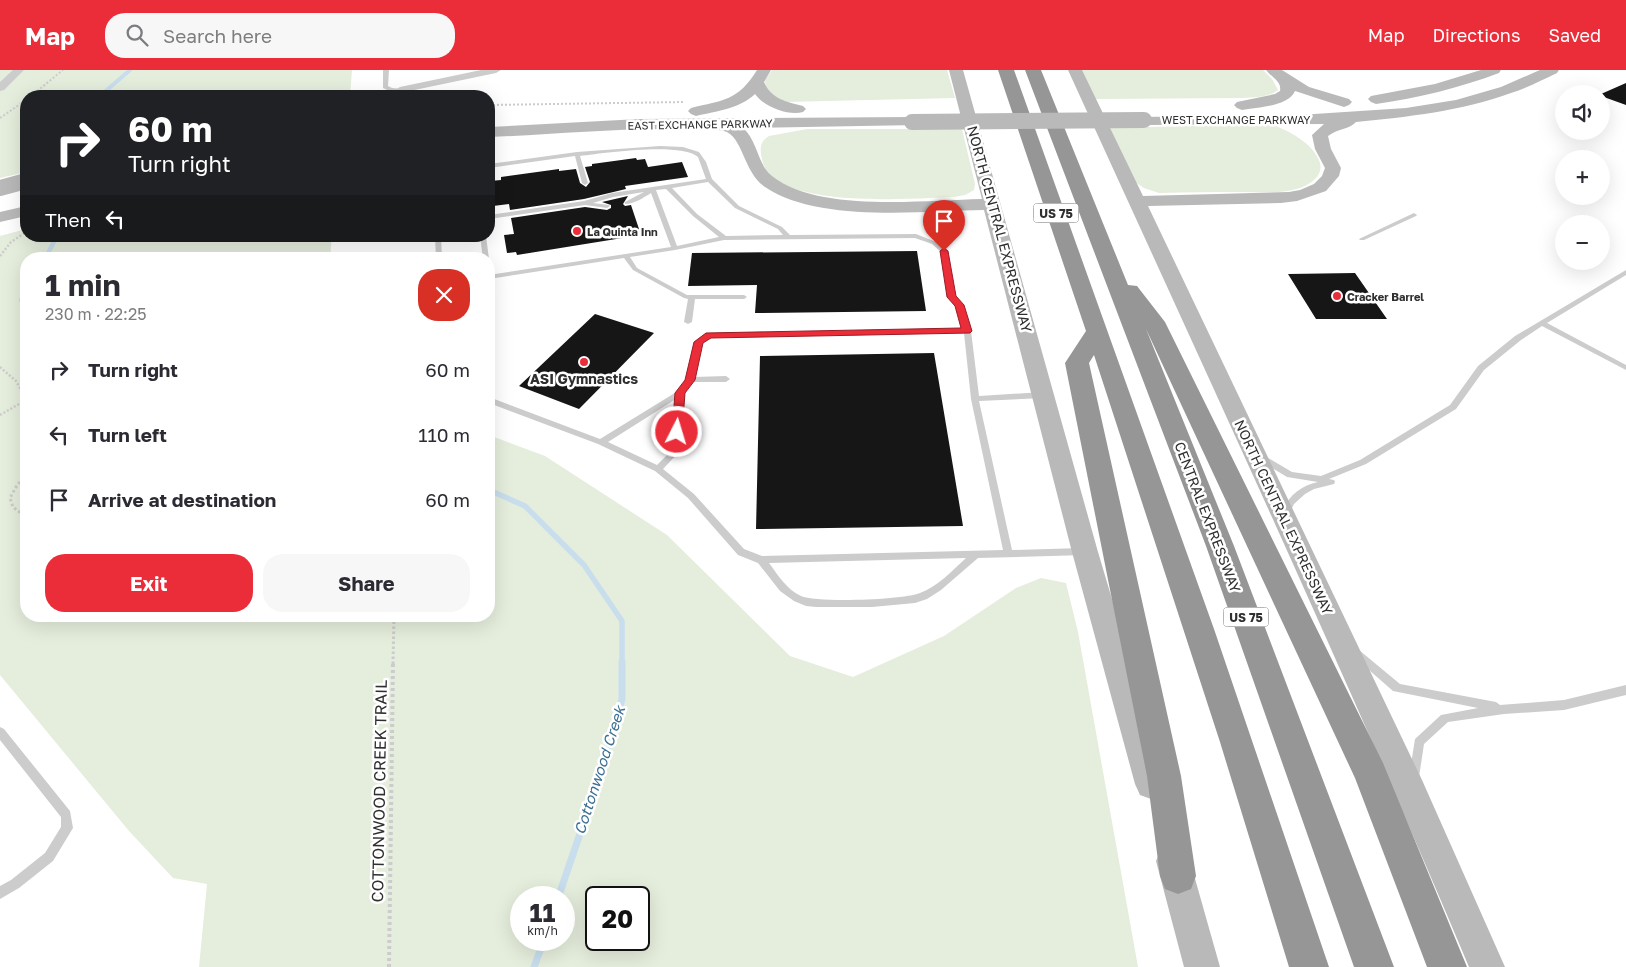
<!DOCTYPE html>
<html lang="en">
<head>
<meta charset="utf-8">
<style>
	:root { --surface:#fff; --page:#f7f7f7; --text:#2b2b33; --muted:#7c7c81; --accent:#eb2c39 }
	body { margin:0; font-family:"Golos Text",sans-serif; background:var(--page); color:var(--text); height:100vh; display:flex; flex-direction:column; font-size:19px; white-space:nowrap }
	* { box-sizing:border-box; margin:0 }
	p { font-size:16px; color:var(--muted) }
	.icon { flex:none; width:28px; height:28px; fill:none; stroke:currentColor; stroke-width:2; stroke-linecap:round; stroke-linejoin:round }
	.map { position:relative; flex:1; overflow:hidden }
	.drawer { position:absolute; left:20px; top:182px; width:475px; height:370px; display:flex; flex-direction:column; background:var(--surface); border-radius:20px; box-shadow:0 5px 20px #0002 }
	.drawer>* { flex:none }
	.guide { position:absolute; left:20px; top:20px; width:475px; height:152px; border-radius:20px; box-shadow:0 5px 20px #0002; background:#202124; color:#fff; overflow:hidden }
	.buttons { position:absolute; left:1555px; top:15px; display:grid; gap:10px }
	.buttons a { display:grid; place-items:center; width:55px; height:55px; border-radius:50%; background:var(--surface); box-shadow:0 5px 20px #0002; font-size:25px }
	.speed { position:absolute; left:510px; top:816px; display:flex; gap:10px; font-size:25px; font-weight:700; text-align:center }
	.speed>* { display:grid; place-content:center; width:65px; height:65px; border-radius:50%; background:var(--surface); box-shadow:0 5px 20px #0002; line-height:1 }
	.speed small { font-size:12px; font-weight:400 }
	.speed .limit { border:2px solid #111; border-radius:8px; background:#fff; color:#111 }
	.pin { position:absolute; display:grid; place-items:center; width:42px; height:42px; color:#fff; margin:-51px -21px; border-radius:50% 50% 50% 0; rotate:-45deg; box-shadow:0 0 5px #0007 }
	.pin .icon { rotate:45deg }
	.me { position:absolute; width:55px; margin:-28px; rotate:5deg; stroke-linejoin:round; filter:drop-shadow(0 0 4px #0008) }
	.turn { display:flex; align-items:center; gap:18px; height:105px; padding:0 25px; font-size:22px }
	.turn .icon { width:65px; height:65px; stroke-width:2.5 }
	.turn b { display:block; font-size:35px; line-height:42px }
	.then { display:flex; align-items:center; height:48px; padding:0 25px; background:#0003; gap:10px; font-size:19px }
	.round { display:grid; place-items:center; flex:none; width:52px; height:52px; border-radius:20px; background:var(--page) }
	.headline { display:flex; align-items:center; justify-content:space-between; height:85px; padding:0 25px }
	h1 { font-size:30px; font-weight:700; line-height:38px }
	.button { display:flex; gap:10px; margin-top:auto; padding:10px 25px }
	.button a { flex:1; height:58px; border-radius:20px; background:var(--accent); color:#fff; font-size:20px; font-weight:700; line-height:58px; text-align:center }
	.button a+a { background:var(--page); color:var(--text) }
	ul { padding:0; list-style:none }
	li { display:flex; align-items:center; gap:15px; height:65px; padding:0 25px }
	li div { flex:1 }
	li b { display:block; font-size:19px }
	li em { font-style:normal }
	header { display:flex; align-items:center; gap:30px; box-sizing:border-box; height:70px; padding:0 25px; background:var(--accent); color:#fff }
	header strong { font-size:24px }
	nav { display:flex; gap:28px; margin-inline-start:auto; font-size:18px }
	.search { width:350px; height:45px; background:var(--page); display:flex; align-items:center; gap:12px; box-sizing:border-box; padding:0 18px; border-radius:20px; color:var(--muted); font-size:19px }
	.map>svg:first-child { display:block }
</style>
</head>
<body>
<header>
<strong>Map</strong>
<div class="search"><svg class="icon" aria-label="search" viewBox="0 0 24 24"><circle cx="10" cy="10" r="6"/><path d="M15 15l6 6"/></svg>Search here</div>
<nav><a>Map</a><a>Directions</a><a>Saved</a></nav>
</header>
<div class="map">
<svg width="1626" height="897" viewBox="0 0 1626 897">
	<rect width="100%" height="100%" fill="#fff"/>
	<path fill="#e5eddc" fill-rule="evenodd" d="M0,0h352l-2,26h-324v76l-26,6z
		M772,0h175l8,28 -171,4 -18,-8 -1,-14z
		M1081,0h182l9,9 6,11c-10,8 -24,7 -36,8l-148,1z
		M1271,54c18,7 40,18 48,36 6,15 -7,23 -19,28 -18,6 -38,4 -57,4 -28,0 -56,0 -84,1l-15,-5 -12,-8 -23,-52z
		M807,59h155l13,55 -1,6 -9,5 -11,2c-39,1 -183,14 -192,-38 -2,-9 -3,-17 7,-23z
		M26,159v7h306l-2,23h-304v357h463v-181l56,21 122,79 123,121 63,21 91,-41 72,-48 25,-10 25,5 12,49 60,335h-939l8,-83 -34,-6 -44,-47 -129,-156v-439zM521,828h43v42h-43zM596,828h43v42h-43z"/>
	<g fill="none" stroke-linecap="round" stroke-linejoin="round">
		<path stroke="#c8deed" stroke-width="4" d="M100,26l30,-26"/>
		<path stroke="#c8deed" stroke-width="4.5" d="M45,189l12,-23
			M26,221l-5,9 5,2"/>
		<path stroke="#c8deed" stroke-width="5.5" d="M489,420l36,16 59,59 38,56v43"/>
		<path stroke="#c8deed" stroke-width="7" d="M558,828l40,-117 24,-82v-37
			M534,897l10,-27"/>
	</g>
	<path fill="#161616" d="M1626,13v22l-25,-9v-2z
		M636,88l1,2 8,-1 3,8 34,-5 6,15 -63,9 1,3 -42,10 -74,11 -1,-6 -16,2 -3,-25 11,-1v-3l58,-8v2l17,-2 4,14 6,4 4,-5 -5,-15 7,-1v-2z
		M628,126l-5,8 2,2 6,-1 10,30 -124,20 -1,-3 -9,1 -3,-18 10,-1 -3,-16 74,-11 22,3 4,-2v-3l-9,-3z
		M917,181l9,60 -171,2 2,-28 -69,1 4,-33z
		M1355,203l32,46h-71l-28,-45z
		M595,244l59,19 -75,76 -60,-23z
		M934,283l29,173 -207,3 4,-173z"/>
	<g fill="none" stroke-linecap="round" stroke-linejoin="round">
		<path stroke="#ccc" stroke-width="2" stroke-dasharray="2 2" stroke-linecap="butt" d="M31,26l32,-26
			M489,35l195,-3
			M0,48l26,-18"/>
		<path stroke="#ccc" stroke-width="2.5" stroke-dasharray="2 2" stroke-linecap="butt" d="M0,186l11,-14 15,-10
			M0,297l16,14 10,18
			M0,345l26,-15"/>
		<path stroke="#ccc" stroke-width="3" stroke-dasharray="2.5 2.5" stroke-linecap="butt" d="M26,404l-10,13 -6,11 3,9 13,10
			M393,594l1,-48"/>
		<path stroke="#ccc" stroke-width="4" stroke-dasharray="3 3" stroke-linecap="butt" d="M389,897l4,-305"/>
		<path fill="#ccc" fill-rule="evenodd" d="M383,0h6l-1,16 4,2 10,1v2l-11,1 -8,-4z
			M660,76l23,1 16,5 7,10 6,17 27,27 43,21 8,8 126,-1 20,8 10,8 9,47 8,8 8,26 8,65 64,-4 4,3 -4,3 -64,3 33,149 70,-2 3,1 2,3 -2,3 -107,3 -37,32 -14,9 -12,4 -43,4h-56l-10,-1 -12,-5 -14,-10 -22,-28 -20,-8 -50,-57 -33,-27 -57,-27 -109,-41v-6l111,42 78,-48 8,-11 8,-38 12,-9 257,-4 -7,-23 -7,-9 -8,-45 -9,-8 -17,-6 -191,2 -49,10 -45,7 7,11 50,27h57l3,2 -3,2h-49l-3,23 -4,2 -4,-2 4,-23 -4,-1 -51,-28 -9,-12 -135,21v-4l182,-28 -20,-54c-8,5 -17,11 -26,11v-2l19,-10 -31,5 -20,6 16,2 1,1 -3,2 -22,-3 -96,14v-4l95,-14 28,-8 94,-14 -8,-22c-17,-15 -94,-4 -118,-1l8,27 -3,2 -3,-2 -7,-27 -86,12v-4l88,-12zM708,112l27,26 43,21 5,6 -57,1 -29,-22 -25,-26zM666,119l27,27 26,21 -42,9 -21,-56zM964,263l7,66 32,151 -241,6 -18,-7 -50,-55 -31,-25 16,-17 6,-59 7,-11h34l4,-3 -4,-3 -32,1 7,-34 10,-6zM676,329l-5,52 -14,14 -49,-23zM966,488c-14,13 -29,29 -46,35 -16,7 -104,10 -119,3 -14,-6 -23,-21 -32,-33z
			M1414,143l3,2 -1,1 -52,24h-4l-1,-1z
			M435,166h6l1,23h-6z
			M480,166h6l3,23v1l-6,-1z
			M1626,200v5l-79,48 79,42v5l-84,-44 -21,14 -37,30 -28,39 -90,55 -37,15 5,1 1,2 -1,2 -20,5 -9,5 -11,10 -6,12h-6l-1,-2c6,-17 20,-29 37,-32l-31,-5 -28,-17 -1,-2 1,-2h6l27,16 29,4 39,-16 90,-55 28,-39 37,-30z
			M1356,579l3,1 41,34 96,18 4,3 64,-5 62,-15v10l-62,15 -60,4 -56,8 -24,22 -5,33 -1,4 -4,1 -4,-1 -1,-4 6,-38 26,-24 37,-7 -85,-17 -40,-35 -2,-3 2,-3z
			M0,657l4,2 66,82 3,17 -20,33 -34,27 -19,11v-13l11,-6 34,-27 16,-26v-10l-61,-77z"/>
		<path fill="#ccc" fill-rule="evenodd" d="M13,0h11l-20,20 -4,1v-9z
			M481,0h20l-5,3 -96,20 -5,-3 5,-3z"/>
		<path fill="#b9b9b9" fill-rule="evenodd" d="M757,0h14l-7,12c7,17 23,20 39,24l3,3 -3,3c-14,4 -39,-5 -48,-18 -16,15 -38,17 -59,22l-5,-2 -3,-3 3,-3c32,-8 47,-7 66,-38z
			M949,0h14l135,482 69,232 -5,11 -11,4 -11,-4 -5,-11 -63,-232 -88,-342c-62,1 -166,13 -219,-23 -22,-15 -22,-51 -41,-56 -20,-5 -41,-3 -61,-2 -58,0 -116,6 -174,8v-10l150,-8 273,-2 6,2 2,3 -2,3 -175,3c15,13 14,36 29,48 46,37 153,24 210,23z
			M1068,0h14l61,126 146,-4 11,-2 14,-6 8,-8 3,-8 -10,-19 -3,-14 12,-11 -180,1 -6,-2 -2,-3 2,-3 161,-2 107,-7 50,-8 45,-13 39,-17h19l-2,3c-15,7 -30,15 -46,20 -50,18 -103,24 -155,29 -6,7 -19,7 -28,14l3,13 10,19 -2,8 -13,15 -29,10 -16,2 -133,3 274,574 83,187h-36c-127,-302 -265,-599 -401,-897z
			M1266,0h16l27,17 40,12 3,3 -3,3 -5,2 -49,-16c-7,16 -38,16 -53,19l-5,-2 -3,-3 3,-3 38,-8 5,-3c2,-10 -9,-14 -14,-21z
			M1481,0h20l-2,3c-40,15 -81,25 -123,31l-5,-2 -3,-3 3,-3 64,-12z
			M26,136v10l-26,6v-10z
			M1173,774l12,5 5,12 30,106h-36l-28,-106 5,-12z"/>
		<path fill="#969696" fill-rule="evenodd" d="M998,0h16l200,559 115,338h-40l-69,-225 -126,-387 -5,8 92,413 15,100 -5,13 -13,5 -13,-5 -5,-13 -13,-100 -82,-413 21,-32z
			M1025,0h16l87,215 9,1 28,36 218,441 84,204h-40l-72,-189 -209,-449 88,217 160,421h-40l-148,-421z"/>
		<path stroke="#b9b9b9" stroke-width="16" d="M912,52l232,-2
			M0,118l26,-7"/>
	</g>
	<path fill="#eb2c39" stroke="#991d25" d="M944,178l4,3 8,45 8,9 8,26 -2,2 -259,5 -8,5 -8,37 -10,13 -3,39 -5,4 -4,-1 -1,-3 3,-39 10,-13 9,-38 12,-9 255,-5 -6,-22 -8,-9 -7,-46z"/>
	<g fill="#eb2c39" stroke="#fff" stroke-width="2">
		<circle cx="577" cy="161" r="5"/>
		<circle cx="1337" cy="226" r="5"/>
		<circle cx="584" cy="292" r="5"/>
	</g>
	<g text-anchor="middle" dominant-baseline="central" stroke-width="5" stroke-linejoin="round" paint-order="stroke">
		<g font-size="11" fill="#2f2f2f" stroke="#fff">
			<text x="1236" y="49">WEST EXCHANGE PARKWAY</text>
			<text transform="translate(700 54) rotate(-1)">EAST EXCHANGE PARKWAY</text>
		</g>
		<g font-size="11" font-weight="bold" fill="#2f2f2f" stroke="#fff" text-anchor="start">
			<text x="587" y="161">La Quinta Inn</text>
			<text x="1347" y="226">Cracker Barrel</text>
		</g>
		<g fill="#fff" stroke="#6d6d6d" stroke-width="1">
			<rect x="1033.5" y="133.5" width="45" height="19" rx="4"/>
			<rect x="1223.5" y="537.5" width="45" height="19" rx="4"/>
		</g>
		<g font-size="12" font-weight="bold" fill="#2f2f2f">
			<text x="1056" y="143">US 75</text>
			<text x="1246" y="547">US 75</text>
		</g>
		<g font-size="14" fill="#2f2f2f" stroke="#fff">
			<text transform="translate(1000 159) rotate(75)">NORTH CENTRAL EXPRESSWAY</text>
			<text transform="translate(1208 447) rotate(69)">CENTRAL EXPRESSWAY</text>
			<text transform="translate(1284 447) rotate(65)">NORTH CENTRAL EXPRESSWAY</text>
		</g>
		<g font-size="14" font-weight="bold" fill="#2f2f2f" stroke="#fff">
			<text x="584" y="308">ASI Gymnastics</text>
		</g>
		<g font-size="15" font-style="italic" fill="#3a7094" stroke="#fff">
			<text transform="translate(599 700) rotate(-72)">Cottonwood Creek</text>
		</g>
		<g font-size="16" fill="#2f2f2f" stroke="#fff">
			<text transform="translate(379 721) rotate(-89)">COTTONWOOD CREEK TRAIL</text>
		</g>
	</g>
</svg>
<div class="buttons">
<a><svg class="icon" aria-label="sound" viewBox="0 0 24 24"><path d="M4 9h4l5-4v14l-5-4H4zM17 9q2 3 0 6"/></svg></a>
<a>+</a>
<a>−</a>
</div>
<div class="speed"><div>11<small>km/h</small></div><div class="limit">20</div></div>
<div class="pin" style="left:944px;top:181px;background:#d93025"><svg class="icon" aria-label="arrive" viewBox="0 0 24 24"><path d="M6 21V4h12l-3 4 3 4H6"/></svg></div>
<svg class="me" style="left:677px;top:362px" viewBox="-20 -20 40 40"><circle r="17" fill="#eb2c39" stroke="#fff" stroke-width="3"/><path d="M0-11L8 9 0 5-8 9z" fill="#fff"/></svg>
<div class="guide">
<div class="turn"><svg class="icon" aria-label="right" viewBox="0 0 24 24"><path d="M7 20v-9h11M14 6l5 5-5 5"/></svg><div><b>60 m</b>Turn right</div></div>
<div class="then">Then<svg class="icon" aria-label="left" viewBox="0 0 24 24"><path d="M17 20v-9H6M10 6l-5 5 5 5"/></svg></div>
</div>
<section class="drawer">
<div class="headline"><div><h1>1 min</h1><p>230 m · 22:25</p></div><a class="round" style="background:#d93025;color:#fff"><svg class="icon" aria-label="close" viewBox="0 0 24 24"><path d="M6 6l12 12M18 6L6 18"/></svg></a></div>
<ul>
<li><svg class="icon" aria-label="right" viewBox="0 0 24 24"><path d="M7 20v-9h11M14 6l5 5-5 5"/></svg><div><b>Turn right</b></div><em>60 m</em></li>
<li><svg class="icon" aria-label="left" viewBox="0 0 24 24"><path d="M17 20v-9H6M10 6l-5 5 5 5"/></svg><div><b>Turn left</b></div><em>110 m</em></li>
<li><svg class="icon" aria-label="arrive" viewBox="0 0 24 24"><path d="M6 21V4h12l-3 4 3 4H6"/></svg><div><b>Arrive at destination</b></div><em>60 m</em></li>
</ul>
<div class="button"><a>Exit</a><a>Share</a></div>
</section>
</div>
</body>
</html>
